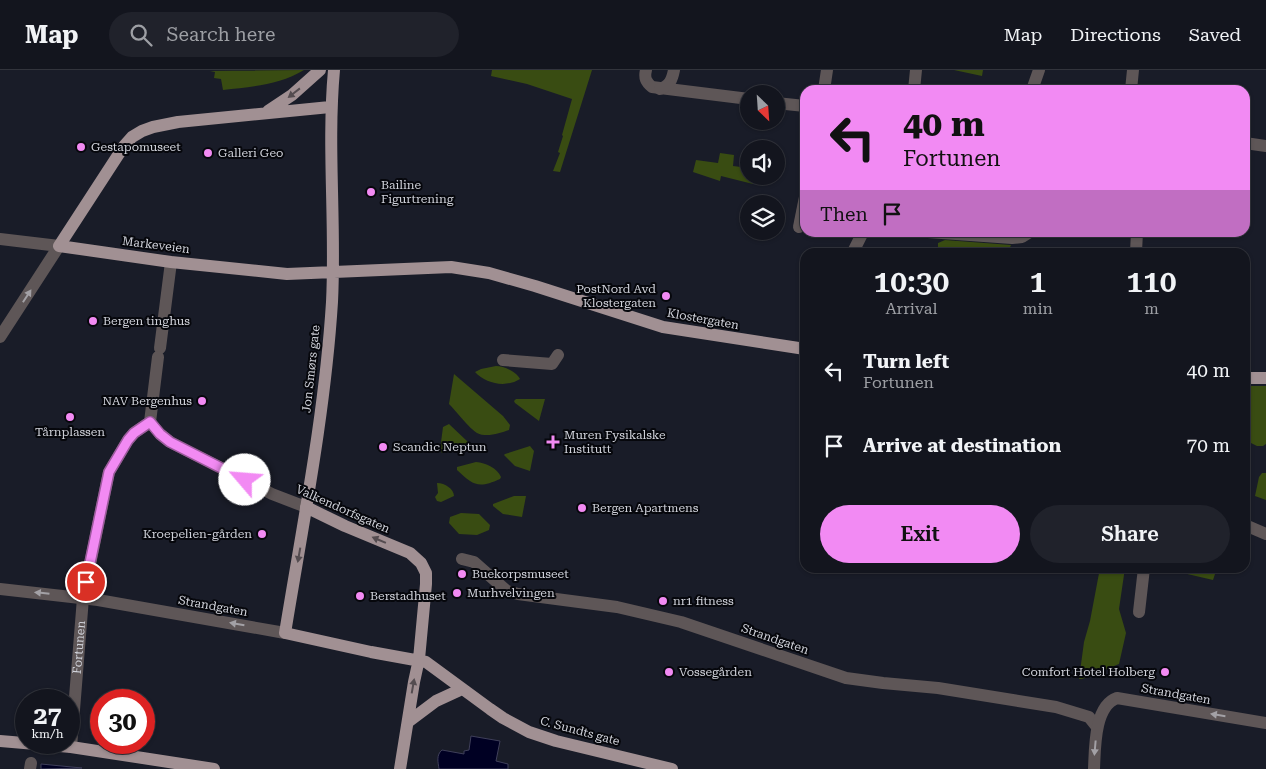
<!DOCTYPE html>
<html lang="en">
<head>
<meta charset="utf-8">
<style>
	:root { --surface:#13151e; --page:#20222b; --text:#f1f3f6; --muted:#9d9fa4; --line:#32343c; --accent:#f28af3 }
	body { margin:0; font-family:"Roboto Serif",serif; background:var(--page); color:var(--text); height:100vh; display:flex; flex-direction:column; font-size:19px; white-space:nowrap }
	* { box-sizing:border-box; margin:0 }
	p { font-size:16px; color:var(--muted) }
	.icon { flex:none; width:28px; height:28px; fill:none; stroke:currentColor; stroke-width:2; stroke-linecap:round; stroke-linejoin:round }
	.map { position:relative; flex:1; overflow:hidden }
	.panel { position:absolute; left:800px; top:178px; width:450px; height:325px; display:flex; flex-direction:column; background:var(--surface); border-radius:15px; box-shadow:0 1px 4px #0004,0 0 0 1px var(--line) }
	.panel>* { flex:none }
	.banner { position:absolute; left:800px; top:15px; width:450px; height:152px; border-radius:15px; box-shadow:0 1px 4px #0004,0 0 0 1px var(--line); background:#f28af3; color:#111; overflow:hidden }
	.needle { width:32px; rotate:155deg }
	.buttons { position:absolute; left:740px; top:15px; display:grid; gap:10px }
	.buttons a { display:grid; place-items:center; width:45px; height:45px; border-radius:50%; background:var(--surface); box-shadow:0 1px 4px #0004,0 0 0 1px var(--line); font-size:25px }
	.speed { position:absolute; left:15px; top:619px; display:flex; gap:10px; font-size:25px; font-weight:700; text-align:center }
	.speed>* { display:grid; place-content:center; width:65px; height:65px; border-radius:50%; background:var(--surface); box-shadow:0 1px 4px #0004,0 0 0 1px var(--line); line-height:1 }
	.speed small { font-size:12px; font-weight:400 }
	.speed .limit { border:8px solid #d22; background:#fff; color:#111 }
	.pin { position:absolute; display:grid; place-items:center; width:42px; height:42px; color:#fff; margin:-21px; border:2px solid #fff; border-radius:50%; box-shadow:0 1px 5px #0007 }
	.me { position:absolute; width:55px; margin:-28px; rotate:297deg; stroke-linejoin:round; filter:drop-shadow(0 0 4px #0008) }
	.turn { display:flex; align-items:center; gap:18px; height:105px; padding:0 20px; font-size:22px }
	.turn .icon { width:65px; height:65px; stroke-width:2.5 }
	.turn b { display:block; font-size:35px; line-height:42px }
	.then { display:flex; align-items:center; height:48px; padding:0 20px; background:#0003; gap:10px; font-size:19px }
	.eta { display:flex; justify-content:space-evenly; align-items:center; height:85px; text-align:center }
	.eta b { font-size:30px; font-weight:600; line-height:35px }
	.primary-button { display:flex; gap:10px; margin-top:auto; padding:10px 20px }
	.primary-button a { flex:1; height:58px; border-radius:30px; background:var(--accent); color:#111; font-size:20px; font-weight:600; line-height:58px; text-align:center }
	.primary-button a+a { background:var(--page); color:var(--text) }
	ul { padding:0; list-style:none }
	li { display:flex; align-items:center; gap:15px; height:75px; padding:0 20px }
	li div { flex:1 }
	li b { display:block; font-size:19px }
	li em { font-style:normal }
	header { display:flex; align-items:center; gap:30px; box-sizing:border-box; height:70px; padding:0 25px; background:var(--surface); border-bottom:1px solid var(--line) }
	header strong { font-size:24px }
	nav { display:flex; gap:28px; margin-inline-start:auto; font-size:18px }
	.search { width:350px; height:45px; background:var(--page); display:flex; align-items:center; gap:12px; box-sizing:border-box; padding:0 18px; border-radius:28px; color:var(--muted); font-size:19px }
	.map>svg:first-child { display:block }
</style>
</head>
<body>
<header>
<strong>Map</strong>
<div class="search"><svg class="icon" aria-label="search" viewBox="0 0 24 24"><circle cx="10" cy="10" r="6"/><path d="M15 15l6 6"/></svg>Search here</div>
<nav><a>Map</a><a>Directions</a><a>Saved</a></nav>
</header>
<div class="map">
<svg width="1266" height="699" viewBox="0 0 1266 699">
	<rect width="100%" height="100%" fill="#191c28"/>
	<path fill="#394c12" d="M304,0c-25,15 -53,17 -81,20l-2,-11 -7,-1 1,-6 -5,-1z
		M492,0h100l-32,102 -7,-1 7,-18 -2,-1 5,-16 -1,-1 10,-36 -45,-15 -36,-8z
		M954,0h29l-1,6z
		M720,83l14,2 -1,11 16,2v8h9l-1,6 -4,-1v3l-32,-8 -1,5 -27,-9 3,-12 22,3z
		M945,170l66,5 -3,7h-70v-9z
		M496,296c8,0 21,6 24,13 -14,9 -34,5 -45,-7l6,-3z
		M454,304l49,42 7,9 -1,5c-9,3 -22,8 -32,3 -7,-4 -22,-23 -28,-29z
		M1245,316h21v58l-3,2h-6l-12,-6z
		M516,329h29l-6,22 -24,-18 -1,-2z
		M449,354l19,18v2l-26,9 -2,-3 3,-23z
		M530,376l4,5 -4,20 -15,-5 -11,-11 1,-1z
		M476,392c10,1 21,6 25,15l-1,2c-22,10 -27,6 -43,-9v-3z
		M1262,403h4v27l-11,-4 4,-19z
		M437,413c8,0 17,6 17,13l-13,6 -4,-1 -2,-4 3,-4z
		M514,426h12l-4,21 -19,-3 -10,-8v-2z
		M461,443l18,1 11,11 -1,5 -12,5 -18,-1 -10,-11 1,-6z
		M1100,498h25l-6,41 7,24 -7,31 -37,15h-3l5,-37 6,-21z
		M1184,498h33l-4,12 -30,-7z"/>
	<path fill="#000023" stroke="#3f3f5a" d="M471,666l29,5 -4,20 12,3v5h-69c-1,-7 -3,-14 3,-19l22,4v-3l5,-1z
		M41,694l41,4 -41,1z"/>
	<g fill="none" stroke-linecap="round" stroke-linejoin="round">
		<g stroke="#5e5657" stroke-width="12">
			<path d="M646,0c-2,8 0,12 6,17l97,12"/>
			<path d="M660,19c10,-4 12,-9 14,-19"/>
			<path d="M824,20l3,-20"/>
			<path d="M914,20l2,-20"/>
			<path d="M1032,20l7,-20"/>
			<path d="M1131,20l2,-20"/>
			<path d="M776,33l29,3"/>
			<path d="M1245,73l21,3"/>
			<path d="M799,157l6,-30"/>
			<path d="M928,162l84,6 10,-1 8,-5"/>
			<path d="M0,169l59,7 -59,91"/>
			<path d="M853,182l10,-20"/>
			<path d="M1136,182l1,-20"/>
			<path d="M160,278l11,-86"/>
			<path d="M503,290l49,4 6,-9"/>
			<path d="M150,352l10,12 10,8 102,52 34,13"/>
			<path d="M1245,455l21,9"/>
			<path d="M462,489l12,3 33,29 11,3 99,13 64,15 165,56 37,5 55,5 118,19 33,10 8,10"/>
			<path d="M0,519l98,11 187,33"/>
			<path d="M1139,542l5,-44"/>
			<path id="s1" d="M71,677l12,-149 26,-126 19,-32 6,-7 16,-11 8,-65"/>
			<path d="M30,699l1,-6"/>
			<path d="M1094,699c1,-20 0,-63 23,-71l149,25"/>
		</g>
		<path stroke="#a19093" stroke-width="12" d="M334,0c-7,77 2,154 -2,232 -7,111 -29,221 -47,331l86,19 55,10 64,47 13,9 26,14 27,9 116,28
			M330,37l-152,15 -25,5 -11,4 -10,6 -8,9 -65,100 112,16 116,12 164,-7 38,6 46,13 128,41 142,22
			M268,41l24,-16 28,-25
			M1245,308h21
			M306,437l39,19 65,27 11,10 5,10v11l-7,75 -5,23 -14,87
			M408,652l28,-21 26,-12
			M0,671l71,6 143,22"/>
	</g>
	<defs><path id="oneway-solid" d="M-6-.8H1V-3.2L6.5 0L1 3.2V.8H-6Z" transform="scale(1.25)"/></defs>
	<g fill="#544c50">
		<use href="#oneway-solid" transform="translate(294 23) rotate(142)"/>
		<use href="#oneway-solid" transform="translate(379 470) rotate(-157)"/>
		<use href="#oneway-solid" transform="translate(299 485) rotate(100)"/>
		<use href="#oneway-solid" transform="translate(413 616) rotate(-80)"/>
	</g>
	<g fill="#a3a1a6">
		<use href="#oneway-solid" transform="translate(27 226) rotate(-57)"/>
		<use href="#oneway-solid" transform="translate(42 523) rotate(-174)"/>
		<use href="#oneway-solid" transform="translate(237 554) rotate(-170)"/>
		<use href="#oneway-solid" transform="translate(1218 645) rotate(-171)"/>
		<use href="#oneway-solid" transform="translate(1095 678) rotate(95)"/>
	</g>
	<g fill="none" stroke-linecap="round" stroke-linejoin="round">
		<defs>
			<path id="route" d="M86,512l23,-110 19,-32 6,-7 16,-11 10,12 10,8 75,38"/>
		</defs>
		<use href="#route" stroke="#9d5a9e" stroke-width="12"/>
		<use href="#route" stroke="#f28af3" stroke-width="9"/>
	</g>
	<g fill="#f28af3" stroke="#06070c" stroke-width="2">
		<circle cx="81" cy="77" r="5"/>
		<circle cx="208" cy="83" r="5"/>
		<circle cx="371" cy="122" r="5"/>
		<circle cx="666" cy="226" r="5"/>
		<circle cx="93" cy="251" r="5"/>
		<circle cx="202" cy="331" r="5"/>
		<circle cx="70" cy="347" r="5"/>
		<path d="M550.5 364.5h5v5h5v5h-5v5h-5v-5h-5v-5h5z"/>
		<circle cx="383" cy="377" r="5"/>
		<circle cx="582" cy="438" r="5"/>
		<circle cx="262" cy="464" r="5"/>
		<circle cx="462" cy="504" r="5"/>
		<circle cx="457" cy="523" r="5"/>
		<circle cx="360" cy="526" r="5"/>
		<circle cx="663" cy="531" r="5"/>
		<circle cx="669" cy="602" r="5"/>
		<circle cx="1165" cy="602" r="5"/>
	</g>
	<g text-anchor="middle" dominant-baseline="central" stroke-width="4" stroke-linejoin="round" paint-order="stroke">
		<g font-size="12" fill="#d1d3db" stroke="#06070c" text-anchor="start">
			<text x="91" y="77">Gestapomuseet</text>
			<text x="218" y="83">Galleri Geo</text>
			<text x="381" y="115">Bailine<tspan x="381" dy="14">Figurtrening</tspan></text>
			<text x="656" y="219" text-anchor="end">PostNord Avd<tspan x="656" dy="14">Klostergaten</tspan></text>
			<text x="103" y="251">Bergen tinghus</text>
			<text x="192" y="331" text-anchor="end">NAV Bergenhus</text>
			<text x="70" y="362" text-anchor="middle">Tårnplassen</text>
			<text x="564" y="365">Muren Fysikalske<tspan x="564" dy="14">Institutt</tspan></text>
			<text x="393" y="377">Scandic Neptun</text>
			<text x="592" y="438">Bergen Apartmens</text>
			<text x="252" y="464" text-anchor="end">Kroepelien-gården</text>
			<text x="472" y="504">Buekorpsmuseet</text>
			<text x="467" y="523">Murhvelvingen</text>
			<text x="370" y="526">Berstadhuset</text>
			<text x="673" y="531">nr1 fitness</text>
			<text x="679" y="602">Vossegården</text>
			<text x="1155" y="602" text-anchor="end">Comfort Hotel Holberg</text>
		</g>
		<g font-size="12" fill="#d1d3db" stroke="#06070c">
			<text transform="translate(156 175) rotate(7)">Markeveien</text>
			<text transform="translate(703 249) rotate(10)">Klostergaten</text>
			<text transform="translate(311 299) rotate(-84)">Jon Smørs gate</text>
			<text transform="translate(343 439) rotate(24)">Valkendorfsgaten</text>
			<text transform="translate(213 536) rotate(10)">Strandgaten</text>
			<text transform="translate(775 569) rotate(19)">Strandgaten</text>
			<text stroke="none"><textPath href="#s1" startOffset="100">Fortunen</textPath></text>
			<text transform="translate(1176 624) rotate(10)">Strandgaten</text>
			<text transform="translate(580 661) rotate(15)">C. Sundts gate</text>
		</g>
	</g>
</svg>
<div class="buttons">
<a><svg class="needle" viewBox="-14 -14 28 28"><path d="M0-13l5 13h-10z" fill="#e53935"/><path d="M0 13l5-13h-10z" fill="#9d9fa4"/></svg></a>
<a><svg class="icon" aria-label="sound" viewBox="0 0 24 24"><path d="M4 9h4l5-4v14l-5-4H4zM17 9q2 3 0 6"/></svg></a>
<a><svg class="icon" aria-label="layers" viewBox="0 0 24 24"><path d="M12 4l9 5-9 5-9-5zM3 14l9 5 9-5"/></svg></a>
</div>
<div class="speed"><div>27<small>km/h</small></div><div class="limit">30</div></div>
<div class="pin" style="left:86px;top:512px;background:#d93025"><svg class="icon" aria-label="arrive" viewBox="0 0 24 24"><path d="M6 21V4h12l-3 4 3 4H6"/></svg></div>
<svg class="me" style="left:245px;top:410px" viewBox="-20 -20 40 40"><circle r="19" fill="#fff"/><path d="M0-13L10 11 0 6-10 11z" fill="#f28af3"/></svg>
<div class="banner">
<div class="turn"><svg class="icon" aria-label="left" viewBox="0 0 24 24"><path d="M17 20v-9H6M10 6l-5 5 5 5"/></svg><div><b>40 m</b>Fortunen</div></div>
<div class="then">Then<svg class="icon" aria-label="arrive" viewBox="0 0 24 24"><path d="M6 21V4h12l-3 4 3 4H6"/></svg></div>
</div>
<section class="panel">
<div class="eta">
<div><b>10:30</b><p>Arrival</p></div>
<div><b>1</b><p>min</p></div>
<div><b>110</b><p>m</p></div>
</div>
<ul>
<li><svg class="icon" aria-label="left" viewBox="0 0 24 24"><path d="M17 20v-9H6M10 6l-5 5 5 5"/></svg><div><b>Turn left</b><p>Fortunen</p></div><em>40 m</em></li>
<li><svg class="icon" aria-label="arrive" viewBox="0 0 24 24"><path d="M6 21V4h12l-3 4 3 4H6"/></svg><div><b>Arrive at destination</b></div><em>70 m</em></li>
</ul>
<div class="primary-button"><a>Exit</a><a>Share</a></div>
</section>
</div>
</body>
</html>
